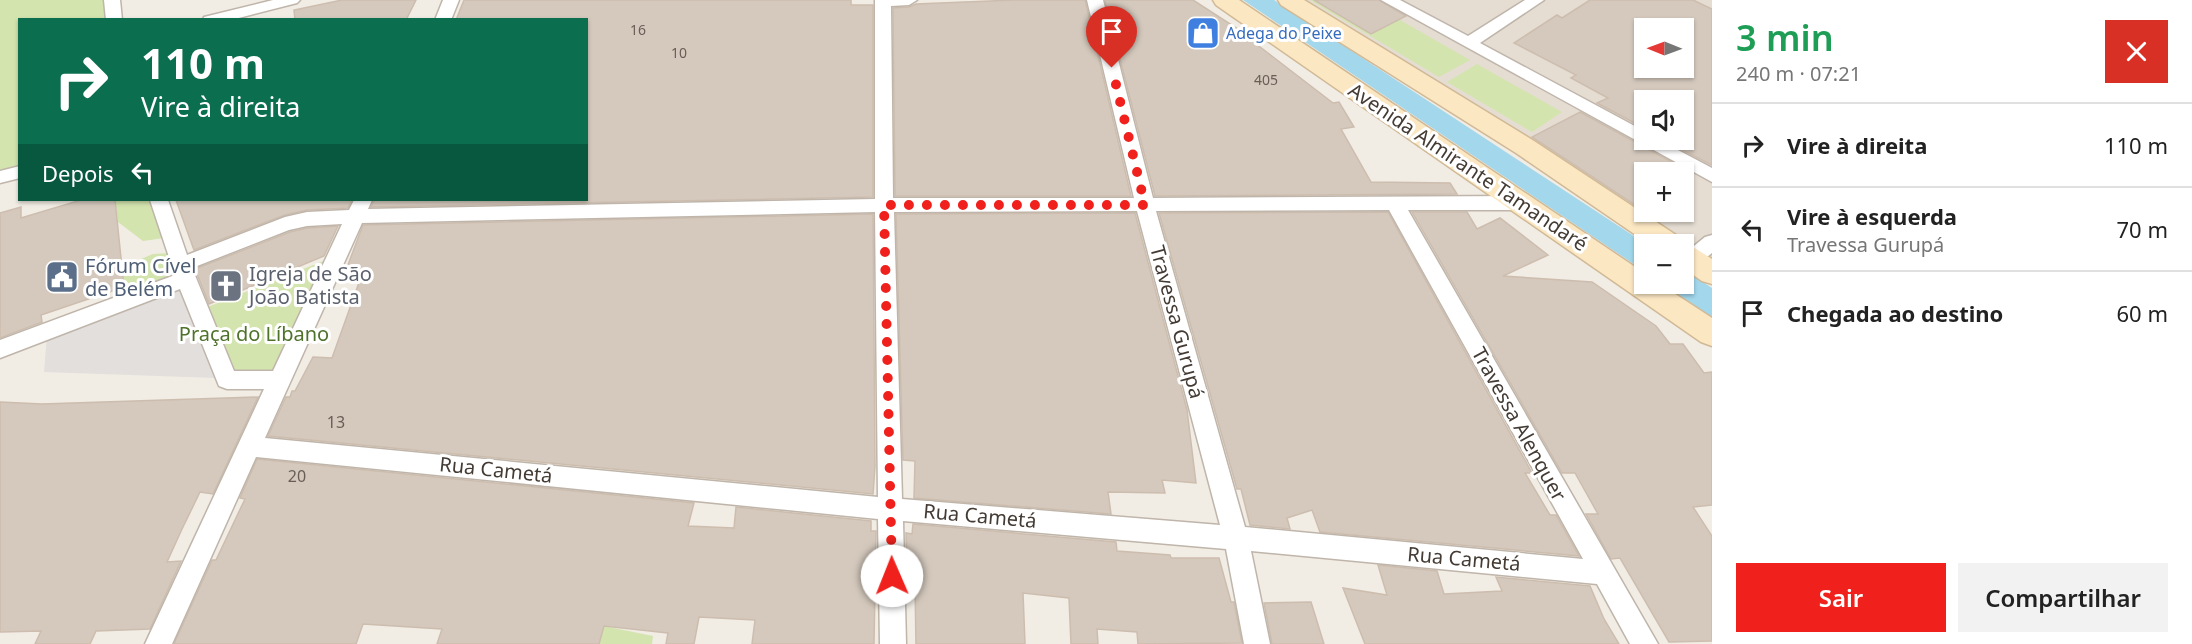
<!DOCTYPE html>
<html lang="pt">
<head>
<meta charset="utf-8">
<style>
  :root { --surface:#fff; --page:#f2f2f2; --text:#222; --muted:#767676; --line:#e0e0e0; --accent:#f0211c }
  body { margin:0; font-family:"Noto Sans",sans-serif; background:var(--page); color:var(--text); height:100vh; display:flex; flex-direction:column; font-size:22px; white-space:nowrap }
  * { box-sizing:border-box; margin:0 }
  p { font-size:20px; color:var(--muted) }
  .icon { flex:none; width:33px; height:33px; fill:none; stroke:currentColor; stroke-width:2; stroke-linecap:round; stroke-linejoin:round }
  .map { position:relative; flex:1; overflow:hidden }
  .side { display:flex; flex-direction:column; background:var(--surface); width:480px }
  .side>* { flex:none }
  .hud { position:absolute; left:18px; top:18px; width:570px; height:183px; border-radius:0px; box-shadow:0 2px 4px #0004; background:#0b6e4f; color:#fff; overflow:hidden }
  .needle { width:39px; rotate:271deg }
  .fabs { position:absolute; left:1634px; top:18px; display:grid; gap:12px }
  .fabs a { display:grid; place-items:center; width:60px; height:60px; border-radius:0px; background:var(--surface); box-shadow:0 2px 4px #0004; font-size:30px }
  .pin { position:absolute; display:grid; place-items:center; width:51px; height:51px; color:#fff; margin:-62px -26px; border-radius:50% 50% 50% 0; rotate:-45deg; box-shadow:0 0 6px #0007 }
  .pin .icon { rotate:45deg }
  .me { position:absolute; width:66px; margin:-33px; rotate:359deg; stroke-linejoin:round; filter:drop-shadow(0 0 4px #0008) }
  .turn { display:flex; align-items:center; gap:21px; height:126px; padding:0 24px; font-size:27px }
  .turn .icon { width:78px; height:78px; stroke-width:2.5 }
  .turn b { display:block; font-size:42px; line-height:51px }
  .then { display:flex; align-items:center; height:57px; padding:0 24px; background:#0003; gap:12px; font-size:22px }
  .round { display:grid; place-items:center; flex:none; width:63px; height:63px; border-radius:0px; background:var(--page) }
  .head { display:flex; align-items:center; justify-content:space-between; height:102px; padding:0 24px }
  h1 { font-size:36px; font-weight:600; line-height:45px; color:#1e9e55 }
  .action { display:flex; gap:12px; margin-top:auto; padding:12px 24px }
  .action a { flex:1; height:69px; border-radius:0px; background:var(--accent); color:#fff; font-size:24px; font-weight:600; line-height:69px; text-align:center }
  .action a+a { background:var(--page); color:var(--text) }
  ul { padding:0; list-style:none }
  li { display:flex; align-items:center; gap:18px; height:84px; padding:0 24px; border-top:2px solid var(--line) }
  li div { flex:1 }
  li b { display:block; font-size:22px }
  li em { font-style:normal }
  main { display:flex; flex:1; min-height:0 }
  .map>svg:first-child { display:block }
  .residential { fill:#e5ddd2; fill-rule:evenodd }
  .green { fill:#d3e4ae }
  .parking { fill:#e2dfdc }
  .water { fill:#a2d7ec }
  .building { fill:#d5c9bd; stroke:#cdbdae; stroke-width:1.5; fill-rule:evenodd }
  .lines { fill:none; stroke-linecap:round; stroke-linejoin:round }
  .street-casing { stroke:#bfb5aa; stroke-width:3 }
  .secondary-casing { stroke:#d0b996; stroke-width:3 }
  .street { fill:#fff; fill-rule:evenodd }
  .secondary { fill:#fce7c3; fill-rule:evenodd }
  .route { stroke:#f0211c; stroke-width:10; stroke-dasharray:0 18 }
  .labels { text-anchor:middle; stroke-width:6; stroke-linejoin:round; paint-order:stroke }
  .far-number-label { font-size:14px; fill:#685e56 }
  .far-shop-label { font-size:16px; fill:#366cbe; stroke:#fff; text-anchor:start }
  .number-label { font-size:16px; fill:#685e56 }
  .street-label { font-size:20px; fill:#433b34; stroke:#fff }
  .service-label { font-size:20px; fill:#4e5e75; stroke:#fff; text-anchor:start }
  .worship-label { font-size:20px; fill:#5b616d; stroke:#fff; text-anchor:start }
  .park-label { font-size:20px; fill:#4f722b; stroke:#fff }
</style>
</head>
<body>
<main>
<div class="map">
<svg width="1712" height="644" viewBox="0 0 1712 644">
  <rect width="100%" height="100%" fill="#f1ece4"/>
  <!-- residential -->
  <path class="residential" d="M1289 0H1712V273L1683 254V244H1669L1525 147ZM1644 28H1683V68H1644ZM1644 100H1683V140H1644ZM1644 172H1683V212H1644Z"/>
  <!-- green -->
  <g class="green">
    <path d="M0 0H109L112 19 20 20 19 170 0 176Z"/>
    <path d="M1310 0H1365L1470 60 1439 77Z"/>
    <path d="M1477 64 1562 112 1532 132 1447 82Z"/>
    <path d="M115 200H151L164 238 143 241 118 222Z"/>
    <path d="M171 253 179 277 142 290 125 287 122 267 153 254Z"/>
    <path d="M336 256 279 380 224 378 200 310Z"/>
    <path d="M604 626 653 636 652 644H599Z"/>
  </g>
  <!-- parking -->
  <path class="parking" d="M183 281 217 378 44 372 47 335Z"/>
  <!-- water -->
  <g class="water">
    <path d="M1243 0H1274L1646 244 1644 271Z"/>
    <path d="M1683 269 1712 288V317L1663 284H1683Z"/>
  </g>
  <!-- building -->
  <g class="building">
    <path d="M342 0H416L406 20H295L294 10Z"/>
    <path d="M464 0H851V5H873V197L371 207 374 200H586V20H456Z"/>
    <path d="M1014 0H1085L1131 196H895L893 8 909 7 916 4Z"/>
    <path d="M1105 0H1193L1255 40H1251L1333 103 1339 102 1354 127 1341 129 1371 182 1450 183 1457 194 1155 196Z"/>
    <path d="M1314 0H1379L1406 16 1371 34Z"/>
    <path d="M1590 0H1693L1712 9V165L1663 140H1683V100H1644V128L1597 103 1608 98 1571 78 1576 75 1514 43 1557 15 1562 18ZM1644 28H1683V68H1644Z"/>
    <path d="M1580 112 1690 172H1644V211L1532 137Z"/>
    <path d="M81 200H115L124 287 41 315 42 322 0 338V213L21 207V218Z"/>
    <path d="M176 200H352L348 208 307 210 285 215 194 250Z"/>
    <path d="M1388 212 1532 473H1525L1550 515H1556L1579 556 1320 532 1312 510 1287 518 1290 529 1250 525 1241 489H1237L1159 213Z"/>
    <path d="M1412 212H1467L1477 229 1500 218 1548 255 1503 276 1592 282 1656 326 1670 344H1683L1704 373 1712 372V505L1693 507 1712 536V641L1669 642 1620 558 1611 559 1586 514H1598L1575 473H1562Z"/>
    <path d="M1135 213 1187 410 1196 483 1162 480 1165 493 1108 492 1111 514 914 498 915 461 903 460 896 214Z"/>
    <path d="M873 214 875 466 873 494 268 436 286 397H290L292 391H295L313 357 332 358 361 277 343 278 363 225Z"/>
    <path d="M338 226 324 256 209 304 195 269 290 232 307 228Z"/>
    <path d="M258 397 213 494 200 492 182 529 167 562 181 561 150 629 96 631 90 644H35L41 631 0 632V402L42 404Z"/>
    <path d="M257 459 694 503 688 526 734 528 736 507 871 521V531H876L874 644H752L755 620 699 617 694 644H666L668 633 604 626 599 644H437L442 629 363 624 356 644H174L212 560H216L245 499 240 498Z"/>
    <path d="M913 524 1116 542 1117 551 1170 555 1171 558H1219L1231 602H1234L1242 643 1138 644 1137 632 1097 629 1098 644H1071L1069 598 1023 593 1025 644H916L915 586 907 585 906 533 912 534Z"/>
    <path d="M1378 565 1437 571 1444 594 1502 591 1496 577 1590 586 1604 619 1619 644H1365L1343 588 1387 595Z"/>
    <path d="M1311 602 1324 644H1272L1264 603Z"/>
  </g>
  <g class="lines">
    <!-- street casing -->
    <g class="street-casing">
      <g id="street">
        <path d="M104 0H120L122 20H106Z"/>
        <path d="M273 0H300L297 3 231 20H203L204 17Z"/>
        <path d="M443 0H459L451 20H435Z"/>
        <path d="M875 0H917L909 5 891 6 893 198H1134L1087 0H1103L1153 198 1520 196 1527 198 1529 203 1527 208 1520 210H1408L1658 644H1630L1597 584 1251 551 1270 644H1244L1226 549 903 521 906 644H880L878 519 256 457 172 644H145L264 389H227L219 386 180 289 0 358V340L175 275 150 200H168L187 255 285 217 307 212 349 210 354 200H372L368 209 875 199ZM1389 210 1583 559 1245 527 1156 211ZM1137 211 1220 525 902 499 894 212ZM875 212 878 497 265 438 362 223ZM342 224 273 371H234L192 268 289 230 307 226Z"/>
        <path d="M1381 0H1400L1468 36 1525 0H1544L1480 43 1644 131V140H1659L1712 168V182Z"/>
        <path d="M20 166V178L0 183V171Z"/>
        <path d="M1712 235V253C1703 260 1696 268 1684 264V254L1705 237Z"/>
      </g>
    </g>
    <!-- secondary casing -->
    <g class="secondary-casing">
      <g id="secondary">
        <path d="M1213 0H1239L1644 273V284H1660L1712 318V346L1701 342 1216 5Z"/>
        <path d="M1278 0H1304L1534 141 1679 237 1683 244 1693 247 1712 259V284L1702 281 1683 268V244H1649L1516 153 1281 5Z"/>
      </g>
    </g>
    <!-- street -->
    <use href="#street" class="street"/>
    <!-- secondary -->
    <use href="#secondary" class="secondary"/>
  </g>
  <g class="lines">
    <!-- route -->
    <path class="route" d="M892 576 884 205H1145L1112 68"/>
  </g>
  <!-- icons -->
  <defs>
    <g id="shop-square" transform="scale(1.725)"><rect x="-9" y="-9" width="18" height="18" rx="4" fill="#3f7fe0" stroke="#fff"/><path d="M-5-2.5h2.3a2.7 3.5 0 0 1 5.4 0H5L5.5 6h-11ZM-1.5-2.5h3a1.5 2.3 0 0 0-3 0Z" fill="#fff"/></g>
    <g id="civic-square" transform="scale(1.725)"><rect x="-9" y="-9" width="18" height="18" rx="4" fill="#5c6f8a" stroke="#fff"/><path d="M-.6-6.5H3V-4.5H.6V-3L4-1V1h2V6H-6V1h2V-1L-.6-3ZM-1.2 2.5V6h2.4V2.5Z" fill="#fff"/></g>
    <g id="church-square" transform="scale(1.725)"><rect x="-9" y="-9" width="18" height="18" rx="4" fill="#6b7280" stroke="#fff"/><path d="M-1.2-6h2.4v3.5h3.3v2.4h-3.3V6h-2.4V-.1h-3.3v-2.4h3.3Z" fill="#fff"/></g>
  </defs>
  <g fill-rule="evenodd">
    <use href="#shop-square" x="1203" y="33"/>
    <use href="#civic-square" x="62" y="277"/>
    <use href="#church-square" x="226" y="286"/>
  </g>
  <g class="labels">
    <!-- far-number labels -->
    <g class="far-number-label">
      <text x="638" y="35">16</text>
      <text x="679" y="58">10</text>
      <text x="1266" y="85">405</text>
    </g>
    <!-- far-shop labels -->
    <g class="far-shop-label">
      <text x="1226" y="39">Adega do Peixe</text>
    </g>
    <!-- number labels -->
    <g class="number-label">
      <text x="336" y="428">13</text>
      <text x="297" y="482">20</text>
    </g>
    <!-- street labels -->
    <g class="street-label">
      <text transform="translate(1468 167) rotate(34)" y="7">Avenida Almirante Tamandaré</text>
      <text transform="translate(1177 322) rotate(75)" y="7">Travessa Gurupá</text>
      <text transform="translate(1519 424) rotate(61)" y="7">Travessa Alenquer</text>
      <text transform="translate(496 470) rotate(6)" y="7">Rua Cametá</text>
      <text transform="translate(980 516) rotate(5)" y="7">Rua Cametá</text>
      <text transform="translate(1464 559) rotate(5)" y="7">Rua Cametá</text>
    </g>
    <!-- service labels -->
    <g class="service-label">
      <text x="85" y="273">Fórum Cível<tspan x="85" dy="23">de Belém</tspan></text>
    </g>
    <!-- worship labels -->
    <g class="worship-label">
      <text x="249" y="281">Igreja de São<tspan x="249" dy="23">João Batista</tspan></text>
    </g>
    <!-- park labels -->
    <g class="park-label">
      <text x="254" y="341">Praça do Líbano</text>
    </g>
  </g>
</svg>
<div class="fabs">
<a><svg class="needle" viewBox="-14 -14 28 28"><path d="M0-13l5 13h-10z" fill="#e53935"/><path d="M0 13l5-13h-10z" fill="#767676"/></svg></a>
<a><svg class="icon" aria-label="sound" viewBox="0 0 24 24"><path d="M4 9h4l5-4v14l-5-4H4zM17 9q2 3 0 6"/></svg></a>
<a>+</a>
<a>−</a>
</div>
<div class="pin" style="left:1112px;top:68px;background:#d93025"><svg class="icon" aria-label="arrive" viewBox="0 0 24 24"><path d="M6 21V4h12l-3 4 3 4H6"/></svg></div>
<svg class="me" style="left:892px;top:576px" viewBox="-20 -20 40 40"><circle r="19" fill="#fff"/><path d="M0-13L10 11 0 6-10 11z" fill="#f0211c"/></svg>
<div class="hud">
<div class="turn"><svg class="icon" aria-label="right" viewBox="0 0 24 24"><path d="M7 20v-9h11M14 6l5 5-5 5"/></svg><div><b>110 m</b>Vire à direita</div></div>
<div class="then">Depois<svg class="icon" aria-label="left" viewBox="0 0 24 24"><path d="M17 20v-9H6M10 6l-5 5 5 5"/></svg></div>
</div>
</div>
<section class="side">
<div class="head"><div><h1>3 min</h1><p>240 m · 07:21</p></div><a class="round" style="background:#d93025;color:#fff"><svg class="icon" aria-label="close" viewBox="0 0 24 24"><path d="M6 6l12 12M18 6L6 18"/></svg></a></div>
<ul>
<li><svg class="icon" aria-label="right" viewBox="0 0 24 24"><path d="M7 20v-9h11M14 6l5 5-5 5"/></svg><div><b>Vire à direita</b></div><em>110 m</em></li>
<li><svg class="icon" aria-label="left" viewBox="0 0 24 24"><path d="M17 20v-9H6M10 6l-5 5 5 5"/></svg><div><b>Vire à esquerda</b><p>Travessa Gurupá</p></div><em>70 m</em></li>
<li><svg class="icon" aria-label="arrive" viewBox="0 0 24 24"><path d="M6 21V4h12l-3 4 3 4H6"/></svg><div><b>Chegada ao destino</b></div><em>60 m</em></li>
</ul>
<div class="action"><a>Sair</a><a>Compartilhar</a></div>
</section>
</main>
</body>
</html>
